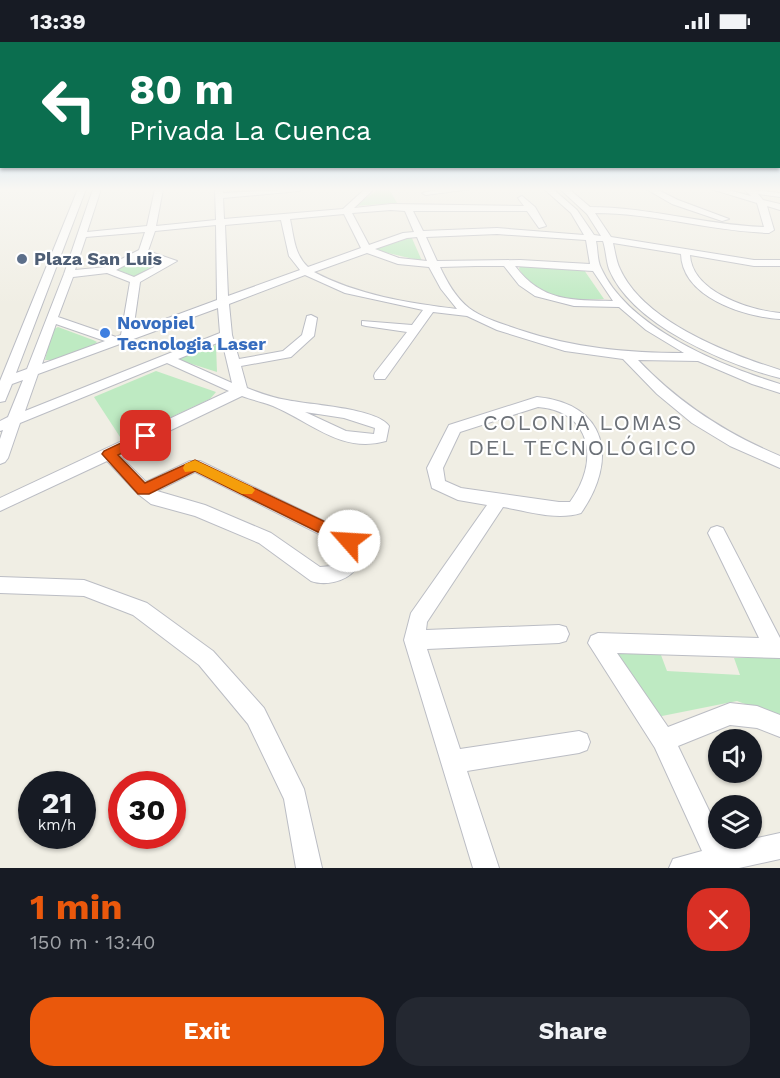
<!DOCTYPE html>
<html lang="en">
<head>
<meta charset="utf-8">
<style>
  :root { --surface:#171b24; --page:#242831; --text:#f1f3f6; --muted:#9ea1a6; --accent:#ea580c }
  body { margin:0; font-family:"Work Sans",sans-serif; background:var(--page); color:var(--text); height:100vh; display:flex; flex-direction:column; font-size:22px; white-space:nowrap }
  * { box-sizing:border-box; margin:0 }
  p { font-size:20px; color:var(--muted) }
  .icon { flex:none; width:33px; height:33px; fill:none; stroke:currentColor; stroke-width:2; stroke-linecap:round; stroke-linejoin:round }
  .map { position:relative; height:826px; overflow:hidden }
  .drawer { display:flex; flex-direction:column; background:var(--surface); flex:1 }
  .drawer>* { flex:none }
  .guide { position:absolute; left:0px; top:0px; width:780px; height:126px; box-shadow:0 2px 4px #0004; background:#0b6e4f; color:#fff; overflow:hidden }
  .controls { position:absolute; left:708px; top:687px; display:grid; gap:12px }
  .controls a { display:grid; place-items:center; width:54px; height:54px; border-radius:50%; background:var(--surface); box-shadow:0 2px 4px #0004; font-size:30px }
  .speed { position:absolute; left:18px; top:729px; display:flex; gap:12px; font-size:30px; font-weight:700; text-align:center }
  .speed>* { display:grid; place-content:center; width:78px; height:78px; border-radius:50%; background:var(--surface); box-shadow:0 2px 4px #0004; line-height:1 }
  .speed small { font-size:15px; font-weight:400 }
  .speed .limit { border:9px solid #d22; background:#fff; color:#111 }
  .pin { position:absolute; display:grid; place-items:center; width:51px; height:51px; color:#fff; margin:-26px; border-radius:12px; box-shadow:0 3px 9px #0006 }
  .me { position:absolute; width:66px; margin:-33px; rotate:296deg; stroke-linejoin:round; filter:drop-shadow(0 0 4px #0008) }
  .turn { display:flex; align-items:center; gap:21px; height:126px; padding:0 30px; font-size:27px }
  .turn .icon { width:78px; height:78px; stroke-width:2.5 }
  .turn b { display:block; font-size:42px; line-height:51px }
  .round { display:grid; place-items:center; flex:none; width:63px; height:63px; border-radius:24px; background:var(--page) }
  .overview { display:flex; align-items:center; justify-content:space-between; height:102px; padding:0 30px }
  h1 { font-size:36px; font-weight:700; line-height:45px; color:var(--accent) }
  .primary-button { display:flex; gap:12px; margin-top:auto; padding:12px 30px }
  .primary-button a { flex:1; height:69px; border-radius:24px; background:var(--accent); color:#fff; font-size:24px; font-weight:700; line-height:69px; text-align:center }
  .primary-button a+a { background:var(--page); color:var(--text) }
  .status { display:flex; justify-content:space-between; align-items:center; height:42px; padding:0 30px; background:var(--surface); direction:ltr }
  .status svg { height:16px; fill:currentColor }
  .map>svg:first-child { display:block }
  .green { fill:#beeac2 }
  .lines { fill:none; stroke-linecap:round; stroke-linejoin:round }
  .minor-casing { stroke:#bbbdc4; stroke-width:2 }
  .minor { fill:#fff; fill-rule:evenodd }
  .route { fill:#ea580c; stroke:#983908; stroke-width:1.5 }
  .slow { fill:#f59e0b }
  .service-dot { fill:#5c6f8a; stroke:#fff; stroke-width:2 }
  .shop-dot { fill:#3f7fe0; stroke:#fff; stroke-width:2 }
  .labels { text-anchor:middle; stroke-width:4.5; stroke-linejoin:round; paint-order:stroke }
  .far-service-label { font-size:18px; font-weight:bold; fill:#4e5e75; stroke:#fff; text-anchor:start }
  .far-shop-label { font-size:18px; font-weight:bold; fill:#366cbe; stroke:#fff; text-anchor:start }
  .neighbourhood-label { font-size:22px; letter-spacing:1.5px; fill:#6c7178; stroke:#fff }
</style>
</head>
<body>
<div class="status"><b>13:39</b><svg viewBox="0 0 49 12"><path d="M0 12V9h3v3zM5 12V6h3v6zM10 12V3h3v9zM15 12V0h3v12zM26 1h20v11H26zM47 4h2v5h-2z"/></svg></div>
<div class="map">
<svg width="780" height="826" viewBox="0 0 780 826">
  <rect width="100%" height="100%" fill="#f0eee4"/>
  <!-- green -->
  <g class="green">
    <path d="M379 147H389L397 161 354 164Z"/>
    <path d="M411 194 422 219 371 207Z"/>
    <path d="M138 213 161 221 134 236 111 227Z"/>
    <path d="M520 224 584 228 604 257C581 258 550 258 531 242 526 238 523 232 519 227Z"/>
    <path d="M58 285 93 298 97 300 95 302 55 318H45L52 288Z"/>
    <path d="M216 303 217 330 176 317Z"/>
    <path d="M156 329 216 350 210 357 122 398 94 355Z"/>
    <path d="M613 609 661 613 667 629 740 633 734 616H780V675L737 659 652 676Z"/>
  </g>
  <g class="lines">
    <!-- minor casing -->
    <g class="minor-casing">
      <g id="minor">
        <path d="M78 147H86L16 331 27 327 64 232 93 147H101L87 190 147 184 155 147H163L156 184 216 178 215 147H223V151L303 147 299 149 223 156 224 177 343 167 365 147H374L354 166 391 162 524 164 518 156 522 154 535 165 546 184 539 186 527 169H413L423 189 497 186 584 193 571 171 544 147H553L577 168 594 193 601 194 587 172 560 147H569L590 165C649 165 705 183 764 185L757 161 711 147H724L751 154 744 147 780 151V155L758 152 763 158 780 162V168L767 164 774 188 769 191C710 189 653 171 595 171L611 195 754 218H780V224H754L690 213C692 250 749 268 780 271V277C744 275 682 255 681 212L613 201C615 209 616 219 620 227 644 280 729 312 780 328V336C725 322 632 283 609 227 606 218 606 208 603 199H596C598 208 597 218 601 226 628 286 722 324 780 342V351L752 342 698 319 638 318C679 361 725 391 780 414V426L730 404 692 381 657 352 623 317 565 309 497 288 467 274 433 270 385 337H375L374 334 375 331 407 290 366 284 362 283V279L412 283 423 268 345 251 305 233 229 262 232 293 239 317 283 309 302 293 307 274 311 273 317 276 314 294 291 315 241 324 247 346C260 351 273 356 287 358 309 363 377 366 389 384L386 399C342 412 311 380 273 364 263 360 252 358 242 354L119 413 146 440 190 419H200L355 494 363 510C361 515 359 523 355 528 345 540 325 544 311 539L259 501 195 474 151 462 138 452 107 419 0 469V456L229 349 167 321 20 381 8 416 5 420 0 422V397L3 388 0 389V379L8 375 23 338 12 342 5 359 0 360V339ZM391 168 405 169 414 190 403 191 369 203 352 171ZM344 172 361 206 308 225C294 212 294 195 290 177ZM281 178 289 214 300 228 228 254 225 183ZM216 183 217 258 133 289 140 240 177 219 148 209 155 189ZM145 190 139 208 106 225 75 228 86 195ZM497 192 586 198 590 222 520 218 437 219 426 195ZM417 195 427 219 399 216 375 207 407 196ZM367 211 398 222 429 225 441 247 457 267C409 261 357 253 314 230ZM144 213 164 220 134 235 116 228ZM476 224H504L519 243 535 254 574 264 619 265 646 288 684 311C627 311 574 306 520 288 503 282 484 277 469 266 456 256 447 240 440 225ZM515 224 593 229 613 259C572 258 542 260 515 224ZM107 231 130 240 121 293 116 295 58 275 73 235ZM218 266 220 291 25 369 38 332ZM56 282 105 299 42 322ZM222 299 232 341 178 317ZM305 370 344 376 375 386 374 392 346 389ZM195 430 343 504 345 510 342 517 332 524 320 525 271 491 205 463 157 449Z"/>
        <path d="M442 147H470L426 153 422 151Z"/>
        <path d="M646 147H656L678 158 729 177 722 179 672 162Z"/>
        <path d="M537 355C608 362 618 418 581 471 557 479 527 469 503 465L427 580 426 588 559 583 566 585 569 592 566 599 559 601 427 607 460 707 579 689 587 692 590 700 587 708 579 711 467 729 499 826H473L404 598 411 571 487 463 458 458 432 446 427 426 449 383ZM538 365C592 369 600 420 570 460H559L461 446 445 439 443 426 460 390Z"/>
        <path d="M717 484 723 486 780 596V616L617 611 668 685 730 661 757 664 780 673V695L757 686 730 683 678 704 718 787V796H723L726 803 780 791V817L739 826H669L673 817 702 809 655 706 588 601 591 594 598 591 759 596 708 491 711 486Z"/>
        <path d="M0 535 84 538 147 561 213 609 264 666 304 747 322 826H296L284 757 248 682 199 623 133 573 84 554 0 551Z"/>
      </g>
    </g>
    <!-- minor -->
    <use href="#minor" class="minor"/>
  </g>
  <!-- sky -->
  <linearGradient id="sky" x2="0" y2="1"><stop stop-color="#8dbff1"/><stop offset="0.56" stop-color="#f8f7f3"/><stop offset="1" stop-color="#f8f7f3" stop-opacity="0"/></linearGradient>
  <rect width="780" height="263" fill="url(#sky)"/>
  <!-- route -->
  <path class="route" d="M146 389 153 394 151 397 118 413 145 441 195 418 355 494 357 499 355 503 349 505 344 503 195 429 149 452H138L102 412 104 409Z"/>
  <!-- slow -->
  <path class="slow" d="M195 418 252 445 255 448 252 452H242L195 429 185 430 183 426 185 422Z"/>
  <!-- markers -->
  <circle class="service-dot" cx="22" cy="217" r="6"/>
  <circle class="shop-dot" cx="105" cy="291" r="6"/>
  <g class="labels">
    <!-- far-service labels -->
    <g class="far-service-label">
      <text x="34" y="223">Plaza San Luis</text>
    </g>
    <!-- far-shop labels -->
    <g class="far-shop-label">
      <text x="117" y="287">Novopiel<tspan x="117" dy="21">Tecnologia Laser</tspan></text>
    </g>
    <!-- neighbourhood labels -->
    <g class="neighbourhood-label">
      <text x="583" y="388">COLONIA LOMAS<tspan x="583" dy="25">DEL TECNOLÓGICO</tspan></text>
    </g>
  </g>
</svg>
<div class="controls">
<a><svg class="icon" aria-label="sound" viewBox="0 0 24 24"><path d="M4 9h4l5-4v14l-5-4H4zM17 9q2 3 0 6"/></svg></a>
<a><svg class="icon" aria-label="layers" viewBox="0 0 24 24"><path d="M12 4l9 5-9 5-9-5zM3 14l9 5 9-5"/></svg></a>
</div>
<div class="speed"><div>21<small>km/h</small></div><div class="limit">30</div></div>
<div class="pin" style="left:146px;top:394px;background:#d93025"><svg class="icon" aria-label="arrive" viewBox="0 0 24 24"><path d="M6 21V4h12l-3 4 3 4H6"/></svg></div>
<svg class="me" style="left:349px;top:499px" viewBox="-20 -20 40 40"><circle r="19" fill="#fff"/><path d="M0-13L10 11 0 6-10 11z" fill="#ea580c"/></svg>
<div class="guide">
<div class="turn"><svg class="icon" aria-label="left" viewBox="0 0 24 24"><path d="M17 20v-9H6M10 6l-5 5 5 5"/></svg><div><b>80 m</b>Privada La Cuenca</div></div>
</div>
</div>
<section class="drawer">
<div class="overview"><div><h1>1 min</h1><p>150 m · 13:40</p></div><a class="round" style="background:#d93025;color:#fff"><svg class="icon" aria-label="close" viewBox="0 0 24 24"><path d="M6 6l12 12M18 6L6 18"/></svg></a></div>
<div class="primary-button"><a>Exit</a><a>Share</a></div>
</section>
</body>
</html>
